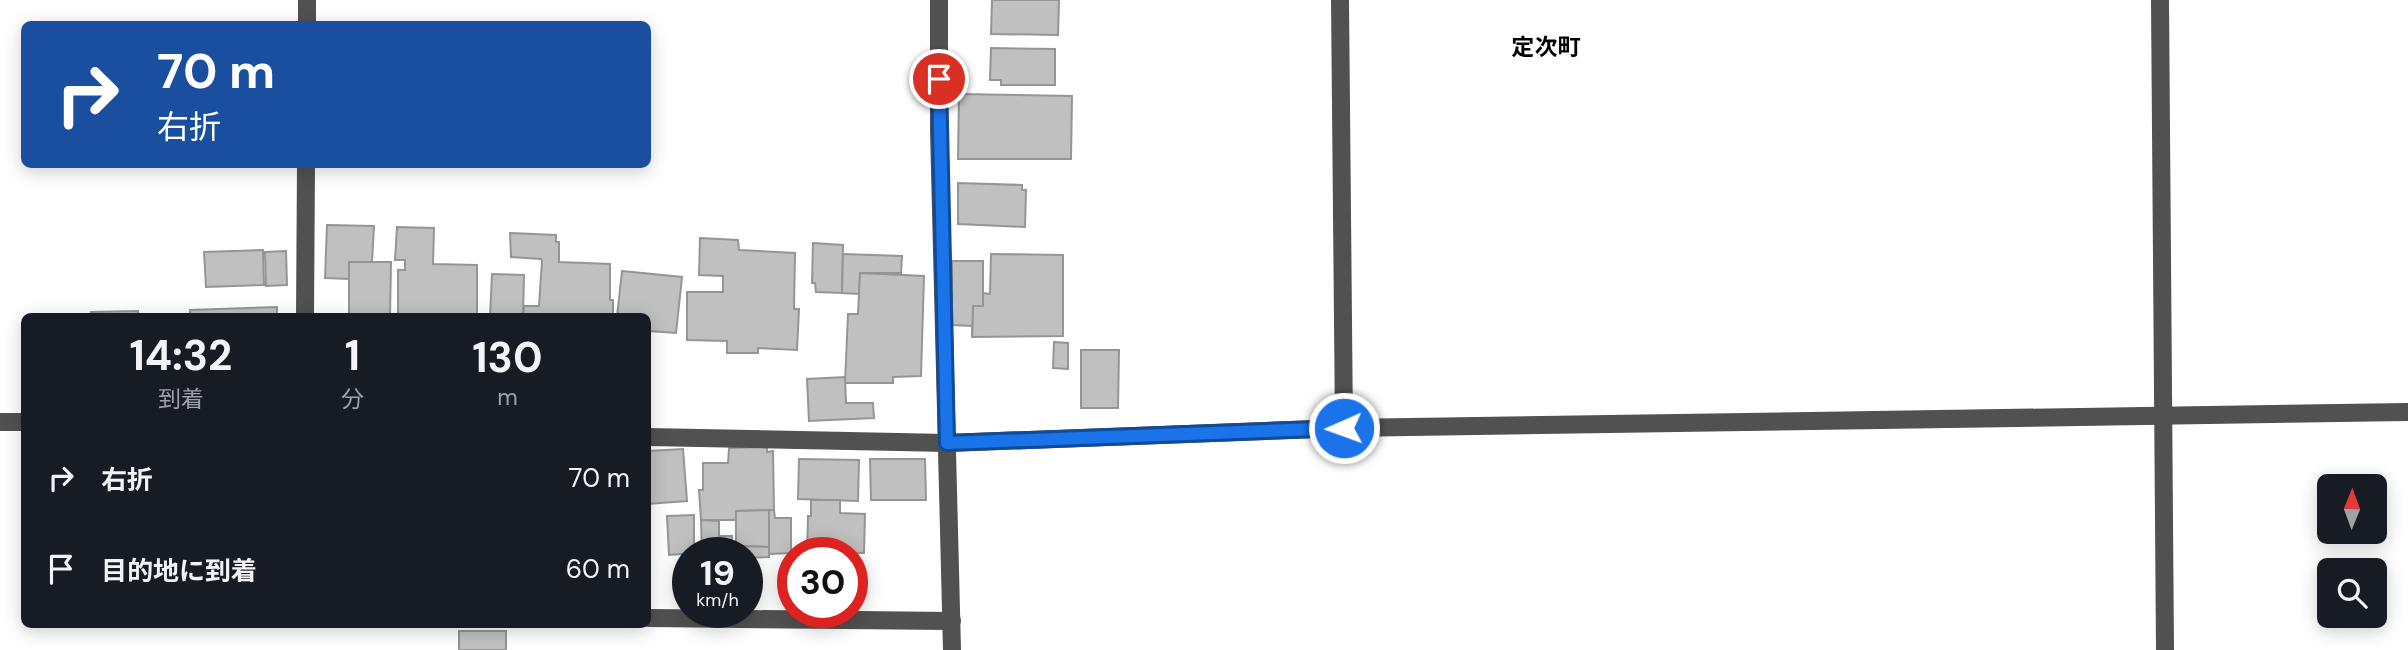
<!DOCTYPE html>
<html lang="ja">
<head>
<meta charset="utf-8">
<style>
  :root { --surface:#171b24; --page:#242831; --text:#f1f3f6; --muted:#9ea1a6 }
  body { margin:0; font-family:"DM Sans","Noto Sans JP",sans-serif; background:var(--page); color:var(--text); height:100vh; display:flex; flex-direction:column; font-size:26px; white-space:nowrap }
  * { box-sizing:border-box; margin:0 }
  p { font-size:23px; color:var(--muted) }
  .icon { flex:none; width:38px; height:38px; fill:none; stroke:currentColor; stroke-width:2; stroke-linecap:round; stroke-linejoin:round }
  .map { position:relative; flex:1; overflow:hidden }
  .details { position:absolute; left:21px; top:313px; width:630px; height:315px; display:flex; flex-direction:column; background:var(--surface); border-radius:10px; box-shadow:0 4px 18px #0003 }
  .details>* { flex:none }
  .banner { position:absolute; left:21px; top:21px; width:630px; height:147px; border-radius:10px; box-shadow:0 4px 18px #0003; background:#1a4fa0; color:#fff; overflow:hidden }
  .needle { width:46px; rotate:1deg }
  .controls { position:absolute; left:2317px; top:474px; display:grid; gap:14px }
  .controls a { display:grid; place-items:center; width:70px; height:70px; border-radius:10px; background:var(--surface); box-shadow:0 4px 18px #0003; font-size:35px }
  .speed { position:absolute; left:672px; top:537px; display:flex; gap:14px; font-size:35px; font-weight:700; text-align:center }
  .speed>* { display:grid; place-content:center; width:91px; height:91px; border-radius:50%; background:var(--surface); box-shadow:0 4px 18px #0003; line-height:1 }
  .speed small { font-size:18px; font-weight:400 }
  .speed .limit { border:10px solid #d22; background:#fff; color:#111 }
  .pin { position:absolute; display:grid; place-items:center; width:60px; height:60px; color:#fff; margin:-30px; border:4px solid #fff; border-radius:50%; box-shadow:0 2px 7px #0007 }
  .me { position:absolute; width:77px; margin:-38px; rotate:268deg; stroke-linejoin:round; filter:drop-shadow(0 0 5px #0008) }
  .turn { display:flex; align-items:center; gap:24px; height:147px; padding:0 21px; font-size:32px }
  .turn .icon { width:91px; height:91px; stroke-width:2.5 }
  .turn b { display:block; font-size:49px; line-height:60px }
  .eta { display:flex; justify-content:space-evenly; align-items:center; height:119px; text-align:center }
  .eta b { font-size:42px; font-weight:700; line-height:49px }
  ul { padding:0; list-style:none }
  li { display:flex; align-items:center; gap:21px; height:91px; padding:0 21px }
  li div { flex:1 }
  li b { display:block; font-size:26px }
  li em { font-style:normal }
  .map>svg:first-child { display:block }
  .building { fill:#c0c0c0; stroke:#959595; stroke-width:2 }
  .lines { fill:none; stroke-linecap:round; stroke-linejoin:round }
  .minor { stroke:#515151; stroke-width:18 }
  .route-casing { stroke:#114b97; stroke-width:18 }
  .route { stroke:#1a73e8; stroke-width:12 }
  .labels { text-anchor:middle; stroke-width:6; stroke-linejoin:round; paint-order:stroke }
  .quarter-label { font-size:23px; font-weight:bold; fill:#000; stroke:#fff }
</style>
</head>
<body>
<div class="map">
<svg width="2408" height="650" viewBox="0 0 2408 650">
  <rect width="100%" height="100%" fill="#fff"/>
  <!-- building -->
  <g class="building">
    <path d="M992 0H1059L1058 35 991 34Z"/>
    <path d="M991 48 1055 49V85H1001V80H990Z"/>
    <path d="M959 94 1072 96 1071 159H958Z"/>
    <path d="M958 183 1022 185V190H1026L1025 227 958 224Z"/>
    <path d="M327 225 374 226 372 262H349V279L325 278Z"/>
    <path d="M397 227 434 228 433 264 477 265V317L398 315V270H405V260H395Z"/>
    <path d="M510 233 556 235V242H559V262L610 264V300H613V317H523L524 306H539L542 261 541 259 511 257Z"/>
    <path d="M700 238 738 240 739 250 795 253 794 309H799L797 350 758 348V353H727V341L687 340V292H723V276L699 275Z"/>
    <path d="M813 243 843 245 842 293 816 292 815 283H812Z"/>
    <path d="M263 250 264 285 206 287 204 252Z"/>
    <path d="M286 251 287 285 266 286 265 252Z"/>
    <path d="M843 254 902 256 901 273H860L859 294 842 293Z"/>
    <path d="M991 254 1063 255V336L972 337 973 306H983V293L990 294Z"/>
    <path d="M952 261H983V306H973L972 337V326L952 325Z"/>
    <path d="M349 262H391L390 317H349Z"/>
    <path d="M622 271 682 277 676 333 648 331V317H617Z"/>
    <path d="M860 273 924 276 921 376 893 377V383H845L848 314H858Z"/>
    <path d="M492 274 524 275 523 317H490Z"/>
    <path d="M277 307V317H190V310Z"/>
    <path d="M138 311V317H92L91 312Z"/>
    <path d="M1054 342 1068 343V369L1053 368Z"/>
    <path d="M1081 350H1119L1118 408H1081Z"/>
    <path d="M845 377 846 403H873L874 418 809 421 807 379Z"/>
    <path d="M767 447V452L773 451 774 510 736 511V520H701L699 490H703V463H728L729 448Z"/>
    <path d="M683 449 687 501 648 504V451Z"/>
    <path d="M799 459 859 460 858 501 798 499Z"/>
    <path d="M870 459H925L926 500H871Z"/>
    <path d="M811 500H840V513L865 514 864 553 807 552 808 516H811Z"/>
    <path d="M769 510V547L736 546V511Z"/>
    <path d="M769 510H774L775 518H791V553L769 554Z"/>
    <path d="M694 515V553L669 555 667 516Z"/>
    <path d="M701 520 719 521V536H732V553H702Z"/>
    <path d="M736 546 769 547V557L747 558V553H736Z"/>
    <rect x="459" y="631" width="47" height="19"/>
  </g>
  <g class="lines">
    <!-- minor -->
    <g class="minor">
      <path d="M939 0V131L952 650"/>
      <path d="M1340 0 1344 428"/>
      <path d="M2160 0 2165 650"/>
      <path d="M307 24V0"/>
      <path d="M305 317 306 164"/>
      <path d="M0 422H24"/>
      <path d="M648 437 947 443 1344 428 2408 412"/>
      <path d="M648 618 952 621"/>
    </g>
  </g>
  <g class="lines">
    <!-- route casing -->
    <g class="route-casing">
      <path id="route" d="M939 79 947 443 1344 428"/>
    </g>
    <!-- route -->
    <use href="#route" class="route"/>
  </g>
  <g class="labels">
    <!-- quarter labels -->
    <g class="quarter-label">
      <text x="1546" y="55">定次町</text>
    </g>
  </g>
</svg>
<div class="controls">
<a><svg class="needle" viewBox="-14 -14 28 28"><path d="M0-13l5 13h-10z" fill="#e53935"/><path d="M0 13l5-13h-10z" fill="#9ea1a6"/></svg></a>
<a><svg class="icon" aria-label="search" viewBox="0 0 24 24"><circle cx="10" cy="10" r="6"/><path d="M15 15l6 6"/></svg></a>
</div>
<div class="speed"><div>19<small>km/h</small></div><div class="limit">30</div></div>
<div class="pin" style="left:939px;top:79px;background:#d93025"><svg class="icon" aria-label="arrive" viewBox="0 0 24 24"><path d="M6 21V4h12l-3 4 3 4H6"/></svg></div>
<svg class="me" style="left:1344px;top:428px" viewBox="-20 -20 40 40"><circle r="17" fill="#1a73e8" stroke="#fff" stroke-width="3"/><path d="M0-11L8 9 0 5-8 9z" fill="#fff"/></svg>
<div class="banner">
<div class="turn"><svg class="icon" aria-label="right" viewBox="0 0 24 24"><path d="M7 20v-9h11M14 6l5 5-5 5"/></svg><div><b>70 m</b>右折</div></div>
</div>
<section class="details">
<div class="eta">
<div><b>14:32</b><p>到着</p></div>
<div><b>1</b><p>分</p></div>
<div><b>130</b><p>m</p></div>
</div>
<ul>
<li><svg class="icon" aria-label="right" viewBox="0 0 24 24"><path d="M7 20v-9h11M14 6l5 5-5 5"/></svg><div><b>右折</b></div><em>70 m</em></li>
<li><svg class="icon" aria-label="arrive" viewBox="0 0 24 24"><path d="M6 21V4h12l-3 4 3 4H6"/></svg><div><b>目的地に到着</b></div><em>60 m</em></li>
</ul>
</section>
</div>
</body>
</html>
